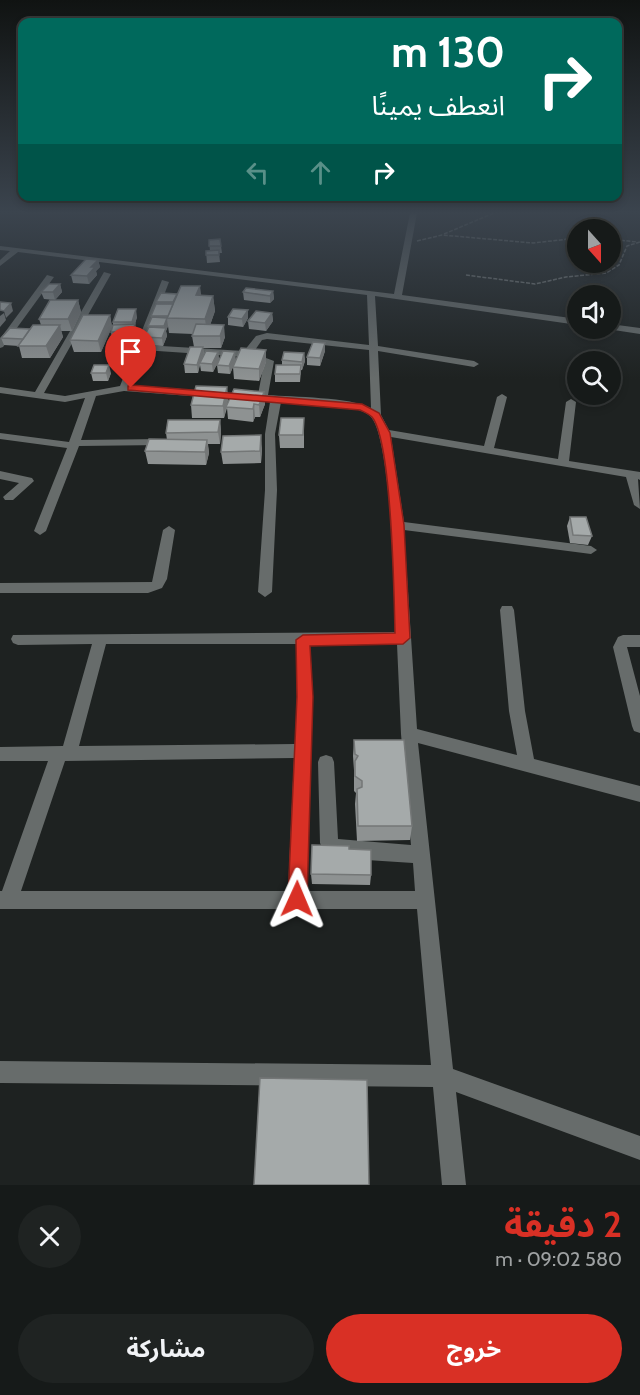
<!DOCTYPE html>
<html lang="ar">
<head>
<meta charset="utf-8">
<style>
  :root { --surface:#161a19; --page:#1f2322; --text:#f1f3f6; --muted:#9ea1a2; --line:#353838; --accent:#d93025 }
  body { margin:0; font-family:Cabin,"Noto Sans Arabic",sans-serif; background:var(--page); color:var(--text); direction:rtl; height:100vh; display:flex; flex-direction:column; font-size:22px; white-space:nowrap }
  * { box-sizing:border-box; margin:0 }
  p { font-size:20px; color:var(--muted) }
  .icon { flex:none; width:33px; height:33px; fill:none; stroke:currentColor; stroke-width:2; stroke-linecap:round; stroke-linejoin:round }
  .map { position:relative; height:1185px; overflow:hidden; direction:ltr }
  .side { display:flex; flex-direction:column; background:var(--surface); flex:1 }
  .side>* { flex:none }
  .top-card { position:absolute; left:18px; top:18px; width:604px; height:183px; border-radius:12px; box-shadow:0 3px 9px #0003,0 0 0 2px var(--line); direction:rtl; background:#00695c; color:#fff; overflow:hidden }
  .needle { width:39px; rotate:159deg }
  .controls { position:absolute; left:567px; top:219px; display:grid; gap:12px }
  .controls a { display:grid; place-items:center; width:54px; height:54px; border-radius:50%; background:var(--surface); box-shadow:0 3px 9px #0003,0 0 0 2px var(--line); font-size:30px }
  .pin { position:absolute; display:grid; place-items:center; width:51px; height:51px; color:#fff; margin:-62px -26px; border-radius:50% 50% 50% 0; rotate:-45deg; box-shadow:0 0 6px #0007 }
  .pin .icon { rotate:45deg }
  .me { position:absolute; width:66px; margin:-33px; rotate:1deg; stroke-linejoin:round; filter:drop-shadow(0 0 4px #0008) }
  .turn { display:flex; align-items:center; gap:21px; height:126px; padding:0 18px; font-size:27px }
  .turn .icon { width:78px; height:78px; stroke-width:2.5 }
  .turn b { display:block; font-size:42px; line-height:51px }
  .lanes { display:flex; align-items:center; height:57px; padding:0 18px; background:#0003; justify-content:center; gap:30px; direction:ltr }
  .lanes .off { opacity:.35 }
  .round { display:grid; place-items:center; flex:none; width:63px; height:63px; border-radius:32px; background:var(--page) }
  .summary { display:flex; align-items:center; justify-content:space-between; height:102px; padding:0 18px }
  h1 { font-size:36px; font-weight:700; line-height:45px; color:var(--accent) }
  .cta { display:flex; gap:12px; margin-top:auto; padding:12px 18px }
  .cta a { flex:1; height:69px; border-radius:36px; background:var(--accent); color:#fff; font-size:24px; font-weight:700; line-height:69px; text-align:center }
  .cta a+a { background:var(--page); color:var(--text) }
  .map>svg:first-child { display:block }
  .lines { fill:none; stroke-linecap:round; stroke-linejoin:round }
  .path { stroke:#777b7a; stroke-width:1.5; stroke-dasharray:4 1.5; stroke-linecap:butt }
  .minor { fill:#676c6b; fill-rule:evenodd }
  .wall { fill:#8e9292 }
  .shaded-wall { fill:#747777 }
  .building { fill:#a5aaaa; stroke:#747777; stroke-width:1.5 }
  .route { fill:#d93025; stroke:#8d1f18; stroke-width:1.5 }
</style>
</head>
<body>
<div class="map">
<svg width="640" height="1185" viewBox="0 0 640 1185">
  <rect width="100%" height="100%" fill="#1e2221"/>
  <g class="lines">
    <!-- path -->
    <g class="path">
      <path d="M444 234 494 213"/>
      <path d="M610 239 637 242"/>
      <path d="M417 241 442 235 533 243 578 238"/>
      <path d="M466 275 535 284 566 277 606 273 619 265 627 246 640 242"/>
    </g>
    <!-- minor -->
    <g class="minor">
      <path d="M410 213H417L402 295 578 319V325L375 296 378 346 474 361 479 364 474 367 378 351 381 415 389 430 484 446 497 397 502 394 507 397 494 448 558 459 566 402 571 399 576 402 569 461 640 472V480L638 479 640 509 634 505 626 477 391 437 404 522 591 546 597 550 591 554 404 530 417 729 517 755 509 711 500 610 502 606H512L514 610 525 711 534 759 640 786V802L418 743 453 1069 640 1136V1160L456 1092 466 1185H442L433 1087 0 1083V1061L431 1065 417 909H0V891H2L48 761H0V747L63 746 92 644 18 645 13 643 11 639 13 635 397 632C395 598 391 434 370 416 354 402 302 404 281 402L275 434 277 490 272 592 265 597 258 592 265 490V434L270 402 124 391 96 396 81 440 162 439 167 442 162 445 79 446 46 531 40 535 34 531 67 448 0 439V433L69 442 85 398 65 402 0 393V387L35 392 104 272 111 274 44 393 65 396 120 386 162 280 169 282 145 345 244 351 256 336 267 333 369 345 367 295 18 252 0 266V260L10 251 0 250V246L394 294ZM267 339 369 350 371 408C351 397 292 397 268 395L274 361 253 353 262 340ZM143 350 246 357 264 362 258 395 130 385ZM106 644H296L297 697 295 744 79 746ZM310 644H397L401 734 411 845 338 839 334 762 332 757 326 755 320 757 318 762 320 843 323 849 336 858 413 863 415 891H307L313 697ZM294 758 288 891H21L65 761Z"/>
      <path d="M47 275 54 277 3 347 0 348V339Z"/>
      <path d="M610 324 640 328V334L607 329 610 328Z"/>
      <path d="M0 471 32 478 34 481 13 500H5L3 497 19 483 0 479Z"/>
      <path d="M169 526 175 530 167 579 162 588 148 593H0V583L152 582 163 530Z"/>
      <path d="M623 635H640V647H627L640 696V733L634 731 632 726 613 647 618 637Z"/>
    </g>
  </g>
  <!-- wall -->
  <g class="wall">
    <path d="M220 239 222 253H219L220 262 207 263 206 251H210L209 240Z"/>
    <path d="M98 260 100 267 96 271 97 275 89 284 73 283 71 275Z"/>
    <path d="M60 284 62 292 55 300 44 299 41 292Z"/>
    <path d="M273 291 274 299 270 303 244 300 243 292Z"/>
    <path d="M201 295 213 296 215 311 210 325 225 337 221 348H203L204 355 218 352 219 360 213 372 201 371 200 365 198 373H185L184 364 194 347 192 336 193 334 169 333 168 326 166 331 167 336 163 346 146 345 144 337 149 328 148 326 151 319V316L157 304 156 302Z"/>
    <path d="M78 300 81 312 72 331H61L63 337 50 358H22L19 346 4 345 1 338 30 329 41 325 39 319Z"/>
    <path d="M272 313 273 321 266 331 249 329 248 321Z"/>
    <path d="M110 315 112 327 113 325V322L137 317 135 324 137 332 136 335H130L129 340H112L111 332 112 327 101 352H74L70 340Z"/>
    <path d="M228 317 248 318 243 327 228 325Z"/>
    <path d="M325 343V351L320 366 307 365V357Z"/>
    <path d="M266 350V362L259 381 234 379 233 367 230 374 218 373 217 365 236 360Z"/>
    <path d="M304 353 305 361 302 370H301L300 382H275V374L282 365V360Z"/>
    <path d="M91 373H111L108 381H93Z"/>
    <path d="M227 387 228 399 227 406 264 392 265 404 260 417H255L253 422 228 419 227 408 224 418H192L191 405Z"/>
    <path d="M304 418V448H280L279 435Z"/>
    <path d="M220 420 221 432 220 444H208L209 453 206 465 148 464 145 451 167 440 166 433Z"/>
    <path d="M262 448 261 463 223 464 221 452Z"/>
    <path d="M570 517 592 536 588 545 570 543 567 526Z"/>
    <path d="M354 740 412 826 410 840 357 841 355 804 356 793 354 791V770L353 756Z"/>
    <path d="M349 849 371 875 370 885 312 884 311 874Z"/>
  </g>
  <!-- shaded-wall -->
  <g class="shaded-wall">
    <path d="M98 260 100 267 96 271 97 275 89 284 87 276 91 267Z"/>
    <path d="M60 284 62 292 55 300 53 292Z"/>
    <path d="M200 286 202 301 196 295Z"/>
    <path d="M273 291 274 299 270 303V296Z"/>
    <path d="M213 296 215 311 207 334 205 319Z"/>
    <path d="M78 300 81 312 72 331 68 319Z"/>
    <path d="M11 303 13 311 6 318 4 311Z"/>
    <path d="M136 309 137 317 134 327H133L132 322Z"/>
    <path d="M248 310V318L243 327 242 319Z"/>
    <path d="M4 313 6 320 0 327V316Z"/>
    <path d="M272 313 273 321 266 331 265 323Z"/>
    <path d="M110 315 112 327 101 352 98 341Z"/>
    <path d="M167 319 168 326 166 331 167 336 163 346 162 338 165 330 164 326Z"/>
    <path d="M60 325 63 337 50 358 46 346Z"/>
    <path d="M224 325 225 337 221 348 220 336Z"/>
    <path d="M129 327 130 335 129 340 128 332Z"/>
    <path d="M325 343V351L320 366V358Z"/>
    <path d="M203 347 204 355 200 363 198 373 197 365Z"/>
    <path d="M266 350V362L259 381V369Z"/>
    <path d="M218 352 219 360 213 372 212 364Z"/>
    <path d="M235 352 236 360 230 374 229 366Z"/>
    <path d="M304 353 305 361 302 370V362Z"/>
    <path d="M109 365 111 373 108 381 106 373Z"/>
    <path d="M227 387 228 399 224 418 223 406Z"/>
    <path d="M264 392 265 404 260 417 259 405Z"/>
    <path d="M254 404 255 417 253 422V409Z"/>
    <path d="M220 420 221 432 220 444 218 432Z"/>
    <path d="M261 435 262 448 261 463 260 451Z"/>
    <path d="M207 440 209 453 206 465 205 452Z"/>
  </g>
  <!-- building -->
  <g class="building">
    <path d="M220 239 221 246H209V240Z"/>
    <path d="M219 250V255H206V251Z"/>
    <path d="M86 259 98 260 91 267H95L87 276 71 275Z"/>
    <path d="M49 284H60L53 292H41Z"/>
    <path d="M181 286H200L196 295 213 296 205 319 167 318Z"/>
    <path d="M246 288 273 291 270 296 243 292Z"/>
    <path d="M161 293 177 294 173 302H156Z"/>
    <path d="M50 300H78L68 319H39Z"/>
    <path d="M0 302 11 303 4 311 0 310Z"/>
    <path d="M156 304H173L168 316H151Z"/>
    <path d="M118 309H136L132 322H113Z"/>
    <path d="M233 309 248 310 242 319 228 317Z"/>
    <path d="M256 311 272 313 265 323 248 321Z"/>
    <path d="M83 315H110L98 341 70 340Z"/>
    <path d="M152 317 167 318 164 326H148Z"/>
    <path d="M135 324 134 327H129L128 332H111L113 325Z"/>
    <path d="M196 324 224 325 220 336H192Z"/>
    <path d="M33 325H60L46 346H18Z"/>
    <path d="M149 327 166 328 162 338 144 337Z"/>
    <path d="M10 328 30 329 23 339 1 338Z"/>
    <path d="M313 342 325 343 320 358 307 357Z"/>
    <path d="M190 347H203L197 365 184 364Z"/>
    <path d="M241 348 266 350 259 369 233 367Z"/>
    <path d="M206 351 218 352 212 364 200 363Z"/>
    <path d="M223 351 235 352 229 366 217 365Z"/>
    <path d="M284 352 304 353 302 362 282 360Z"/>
    <path d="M94 365H109L106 373H91Z"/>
    <path d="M276 365H301L300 374H275Z"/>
    <path d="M196 386 227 387 223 406 191 405Z"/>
    <path d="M234 389 264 392 259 405 254 404 253 409 226 407Z"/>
    <path d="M281 418H304L303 435H279Z"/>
    <path d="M168 420H220L218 432 166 433Z"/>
    <path d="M261 435 260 451 221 452 223 436Z"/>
    <path d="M149 439 207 440 205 452 145 451Z"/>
    <path d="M570 517H586L592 536 573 535Z"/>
    <path d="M354 740H404L412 826H358L357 789 362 787V781L355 776V761L358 756 355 754Z"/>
    <path d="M312 845 349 846V849L371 850V875L311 874Z"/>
    <path d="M260 1078 367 1080 369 1185H254Z"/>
  </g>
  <!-- sky -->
  <linearGradient id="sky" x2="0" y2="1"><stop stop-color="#101312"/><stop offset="0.56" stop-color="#3b444e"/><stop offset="1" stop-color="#3b444e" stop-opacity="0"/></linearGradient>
  <rect width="640" height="379" fill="url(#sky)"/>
  <!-- route -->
  <path class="route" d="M131 385 362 404 379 413 390 433 404 525 410 638 403 644 310 646 313 697 307 899 304 906 297 909 291 906 288 899 297 697 296 640 303 635 395 633C394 595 392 441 372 417 369 414 364 412 360 410L128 390V386Z"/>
</svg>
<div class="controls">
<a><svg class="needle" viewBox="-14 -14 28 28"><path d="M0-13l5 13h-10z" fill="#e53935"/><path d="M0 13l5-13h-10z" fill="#9ea1a2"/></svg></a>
<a><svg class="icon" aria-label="sound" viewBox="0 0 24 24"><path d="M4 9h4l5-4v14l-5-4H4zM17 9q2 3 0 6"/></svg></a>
<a><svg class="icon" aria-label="search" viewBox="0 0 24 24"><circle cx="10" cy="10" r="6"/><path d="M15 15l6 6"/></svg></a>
</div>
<div class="pin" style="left:131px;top:388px;background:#d93025"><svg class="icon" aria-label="arrive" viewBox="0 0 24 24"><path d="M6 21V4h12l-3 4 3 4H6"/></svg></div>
<svg class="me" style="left:297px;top:899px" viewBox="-20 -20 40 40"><path d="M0-17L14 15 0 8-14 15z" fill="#d93025" stroke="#fff" stroke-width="4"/></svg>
<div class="top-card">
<div class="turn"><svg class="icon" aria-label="right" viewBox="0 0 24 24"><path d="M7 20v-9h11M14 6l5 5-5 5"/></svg><div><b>130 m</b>انعطف يمينًا</div></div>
<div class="lanes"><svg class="icon off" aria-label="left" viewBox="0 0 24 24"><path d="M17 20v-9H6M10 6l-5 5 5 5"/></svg><svg class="icon off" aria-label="ahead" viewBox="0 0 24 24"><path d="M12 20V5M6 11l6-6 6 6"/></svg><svg class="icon" aria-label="right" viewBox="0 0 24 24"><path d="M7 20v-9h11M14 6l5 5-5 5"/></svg></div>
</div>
</div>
<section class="side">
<div class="summary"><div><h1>2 دقيقة</h1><p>580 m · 09:02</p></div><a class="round"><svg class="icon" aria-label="close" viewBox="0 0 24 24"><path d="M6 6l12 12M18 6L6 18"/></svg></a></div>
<div class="cta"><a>خروج</a><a>مشاركة</a></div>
</section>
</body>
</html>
